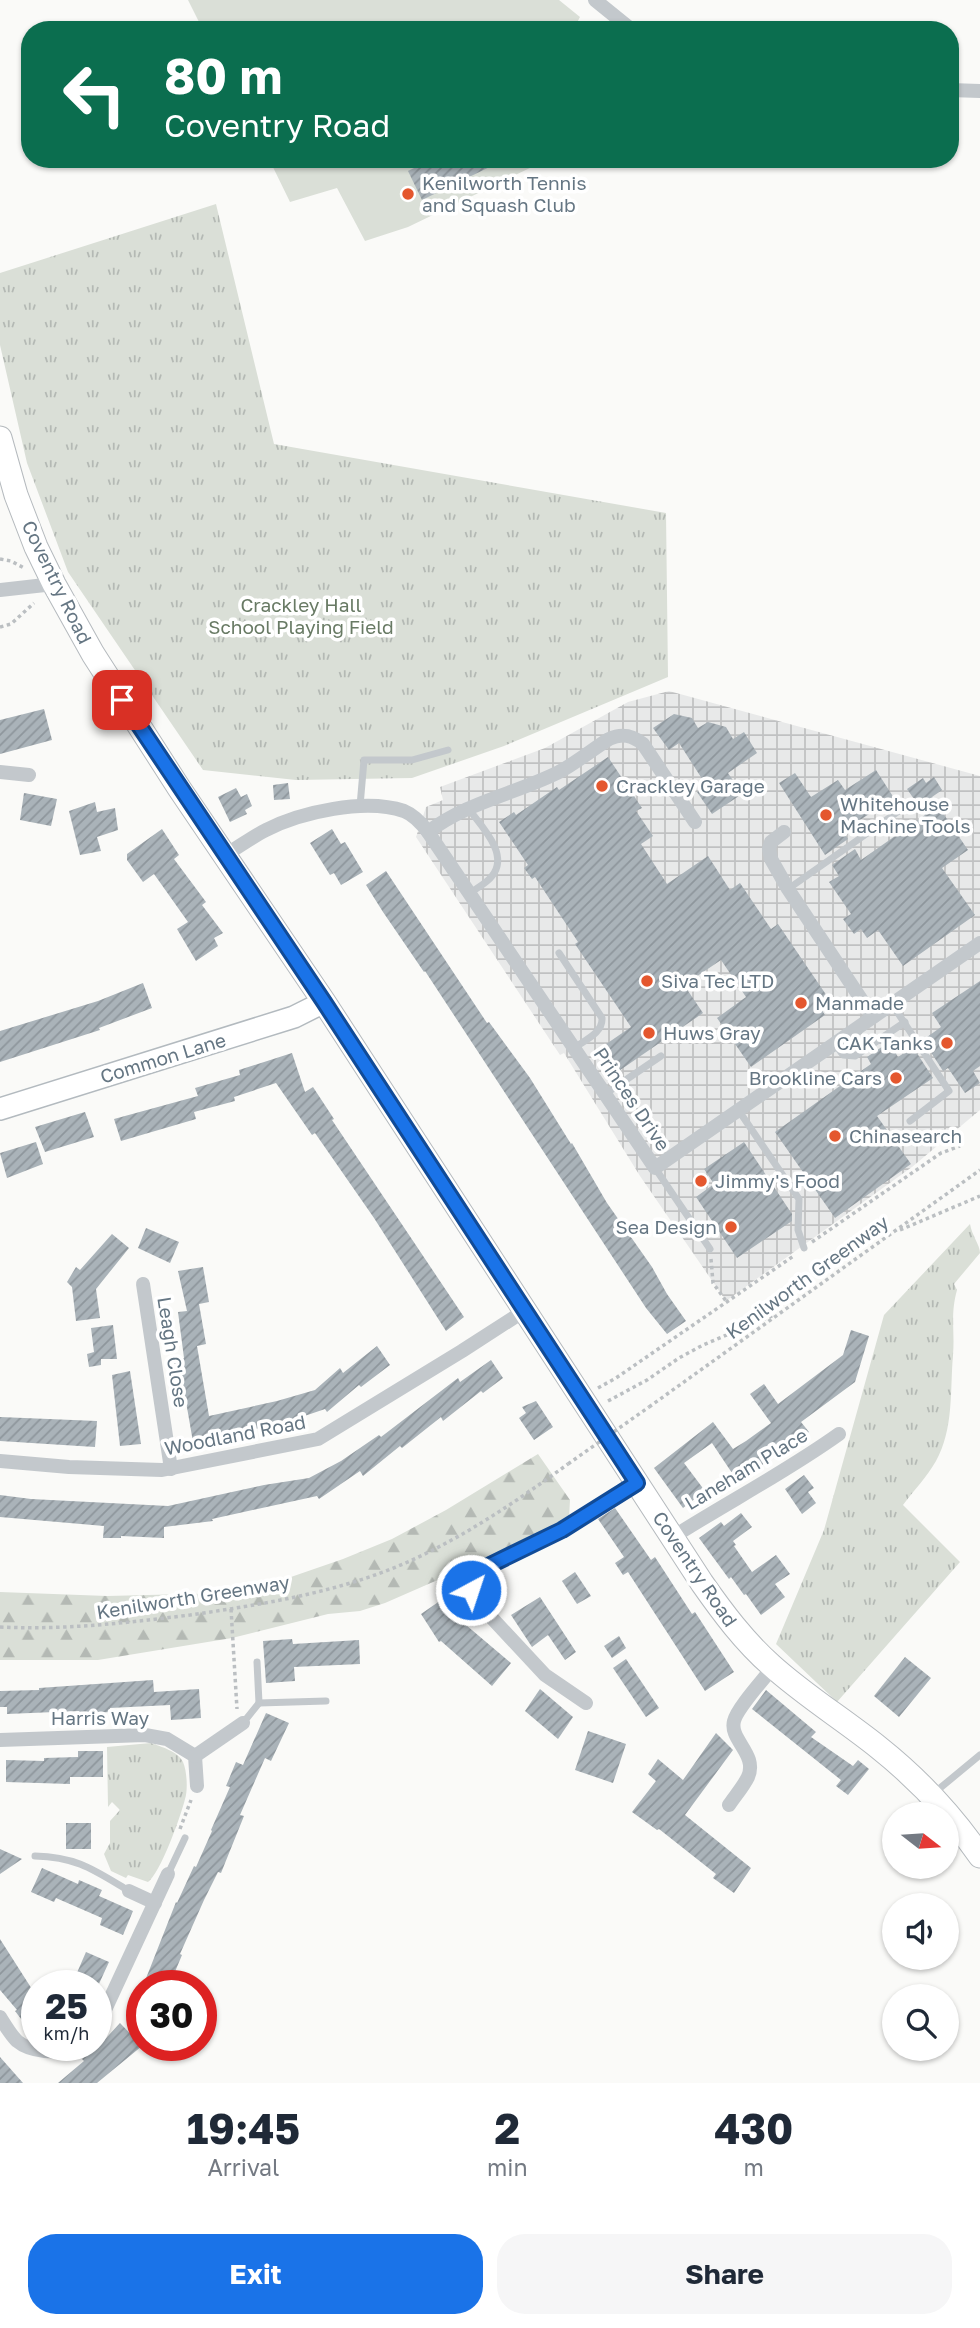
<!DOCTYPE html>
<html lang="en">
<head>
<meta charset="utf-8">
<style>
  :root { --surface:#fff; --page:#f6f6f7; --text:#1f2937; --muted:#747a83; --accent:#1a73e8 }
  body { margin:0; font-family:"Golos Text",sans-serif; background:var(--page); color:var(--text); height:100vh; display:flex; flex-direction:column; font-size:26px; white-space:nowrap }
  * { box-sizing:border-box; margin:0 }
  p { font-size:23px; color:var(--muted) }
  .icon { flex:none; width:38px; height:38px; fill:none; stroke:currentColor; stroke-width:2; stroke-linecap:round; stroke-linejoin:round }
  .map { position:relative; height:2083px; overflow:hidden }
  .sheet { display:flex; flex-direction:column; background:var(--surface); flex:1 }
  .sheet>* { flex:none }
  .banner { position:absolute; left:21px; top:21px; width:938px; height:147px; border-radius:28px; box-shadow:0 2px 5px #0004; background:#0b6e4f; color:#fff; overflow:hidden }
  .needle { width:46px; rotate:107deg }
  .tools { position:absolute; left:882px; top:1802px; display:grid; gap:14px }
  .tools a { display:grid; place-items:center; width:77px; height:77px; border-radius:50%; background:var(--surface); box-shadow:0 2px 5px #0004; font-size:35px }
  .speed { position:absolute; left:21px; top:1970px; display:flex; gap:14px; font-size:35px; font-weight:700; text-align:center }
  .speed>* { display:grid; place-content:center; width:91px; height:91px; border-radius:50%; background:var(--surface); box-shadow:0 2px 5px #0004; line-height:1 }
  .speed small { font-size:18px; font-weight:400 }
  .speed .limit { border:10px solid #d22; background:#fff; color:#111 }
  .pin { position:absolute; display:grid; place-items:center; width:60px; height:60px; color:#fff; margin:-30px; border-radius:14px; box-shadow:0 4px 10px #0006 }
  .me { position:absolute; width:77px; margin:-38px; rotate:40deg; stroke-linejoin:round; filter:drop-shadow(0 0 5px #0008) }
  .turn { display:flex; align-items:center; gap:24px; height:147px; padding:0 28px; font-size:32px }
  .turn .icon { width:91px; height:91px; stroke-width:2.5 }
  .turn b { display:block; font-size:49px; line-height:60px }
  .eta { display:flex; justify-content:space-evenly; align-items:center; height:119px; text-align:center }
  .eta b { font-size:42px; font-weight:700; line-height:49px }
  .action { display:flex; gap:14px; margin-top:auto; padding:14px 28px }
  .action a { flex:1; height:80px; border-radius:28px; background:var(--accent); color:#fff; font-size:28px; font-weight:700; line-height:80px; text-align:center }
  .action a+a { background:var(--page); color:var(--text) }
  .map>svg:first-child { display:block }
  .industrial { fill:url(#industrial-grid) }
  .grass { fill:url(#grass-tufts) }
  .forest { fill:url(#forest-firs) }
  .garden { fill:#dadfd7 }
  .building { fill:url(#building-hatch) }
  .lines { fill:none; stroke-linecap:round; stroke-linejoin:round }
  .secondary-casing { stroke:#b3babf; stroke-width:24 }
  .primary-casing { stroke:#b5babe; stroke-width:25 }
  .path { stroke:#bbbfc2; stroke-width:3.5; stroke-dasharray:3.5 3.5; stroke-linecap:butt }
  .lane { stroke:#c3c8cc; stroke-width:7 }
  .street { stroke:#c3c8cc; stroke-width:14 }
  .secondary { stroke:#fff; stroke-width:21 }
  .primary { stroke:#fff; stroke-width:23 }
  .path-bridge { stroke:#bbbfc2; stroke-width:3.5; stroke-dasharray:3.5 3.5; stroke-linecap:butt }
  .route-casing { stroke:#114b97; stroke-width:18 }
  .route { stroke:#1a73e8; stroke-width:12 }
  .poi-dot { fill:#e4572e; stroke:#fff; stroke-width:2.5 }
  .labels { text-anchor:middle; stroke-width:7; stroke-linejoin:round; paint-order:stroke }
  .poi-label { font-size:19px; fill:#657683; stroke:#fff; text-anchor:start }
  .street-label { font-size:19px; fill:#657683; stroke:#fff }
  .park-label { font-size:19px; fill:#687a64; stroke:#fff }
</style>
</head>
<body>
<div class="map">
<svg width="980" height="2083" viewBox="0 0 980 2083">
  <defs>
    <pattern id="industrial-grid" width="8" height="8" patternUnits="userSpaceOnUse" patternTransform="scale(1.75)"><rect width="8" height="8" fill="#e8e9e9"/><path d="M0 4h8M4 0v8" fill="none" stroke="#c0c1c2"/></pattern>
    <pattern id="grass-tufts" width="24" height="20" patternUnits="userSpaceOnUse" patternTransform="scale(1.75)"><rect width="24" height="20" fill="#dadfd7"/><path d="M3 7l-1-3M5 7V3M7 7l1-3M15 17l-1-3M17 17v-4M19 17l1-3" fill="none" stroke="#b4b9b4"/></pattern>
    <pattern id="forest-firs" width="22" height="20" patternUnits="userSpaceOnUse" patternTransform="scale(1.75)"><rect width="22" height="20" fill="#dadfd7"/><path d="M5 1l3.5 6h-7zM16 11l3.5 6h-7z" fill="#b4b9b4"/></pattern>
    <pattern id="building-hatch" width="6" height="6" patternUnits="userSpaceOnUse" patternTransform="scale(1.75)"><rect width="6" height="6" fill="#aab3b9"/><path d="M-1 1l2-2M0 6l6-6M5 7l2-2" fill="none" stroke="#8e969c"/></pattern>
  </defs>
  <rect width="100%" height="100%" fill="#fafaf8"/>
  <!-- industrial -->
  <path class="industrial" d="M669 691 980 776V1110L912 1167 726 1301 640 1176 564 1053 560 1055 416 837 426 807 443 800 440 787 545 748 628 702Z"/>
  <!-- grass -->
  <g class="grass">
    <path d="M216 204 274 444 666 513 668 677 504 746 412 778 296 780 203 770 68 572 27 463 0 345V273Z"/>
    <path d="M970 1224C972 1236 980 1245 980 1253L954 1284 957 1290C950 1315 955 1331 953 1355 950 1390 954 1429 936 1461 927 1477 914 1490 903 1505L960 1562 837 1702 776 1644 824 1530 884 1315Z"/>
    <path d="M151 1743C161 1747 178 1751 183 1762 187 1771 188 1790 185 1799 181 1816 160 1874 148 1882L128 1875 126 1878 111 1871 104 1854 110 1843V1821L120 1810 112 1802 108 1807 107 1747Z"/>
  </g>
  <!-- forest -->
  <path class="forest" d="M538 1454 570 1500 569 1519 504 1551 385 1603 360 1611 328 1614 232 1638 98 1660H0V1592L107 1596 229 1593 262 1587 343 1559 392 1539 446 1510Z"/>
  <!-- garden -->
  <g class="garden">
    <path d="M188 0H559L580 17 573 30H203Z"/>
    <path d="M269 159H530L532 167 408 227 365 241 337 188 290 202Z"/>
  </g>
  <!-- building -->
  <g class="building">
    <path d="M432 159H506L422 200 408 171Z"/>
    <path d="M44 709 52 740 0 754V720Z"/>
    <path d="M674 714 692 718 698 728 708 722 726 727 733 739 744 732 757 753 728 773 742 794 712 814 697 792 706 785 679 743 669 750 653 728Z"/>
    <path d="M608 757 642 808 636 811 653 836 641 844 667 884 708 856 730 890 740 883 771 929 778 924 827 996 817 1003 825 1015 751 1067 717 1018 746 997 721 960 684 985 703 1013 613 1075 596 1051 631 1027 575 944 578 942 535 877 532 879 524 868 528 865 499 822 514 812 516 815 557 787 559 790Z"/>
    <path d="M876 770 894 798 843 831 848 839 825 855 779 783 795 773 811 797 838 780 845 790Z"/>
    <path d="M934 777 942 790 932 797 968 850 942 868 975 915 903 966 878 930 867 938 861 929 854 934 843 919 851 914 829 882 839 876 832 865 855 849 861 860 925 815 907 789 923 778 926 783Z"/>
    <path d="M288 783 290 799 274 800 273 785Z"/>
    <path d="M236 788 241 797 247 794 252 806 245 810 247 814 230 822 218 797Z"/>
    <path d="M24 793 57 799 51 826 20 820Z"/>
    <path d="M95 802 97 812 115 808 118 830 97 837 101 851 80 855 69 811Z"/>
    <path d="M162 829 179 855 174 859 206 902 202 905 223 933 214 938 218 946 196 961 177 929 188 922 154 874 143 882 127 860V854Z"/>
    <path d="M332 829 341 844 345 842 363 872 341 885 334 873 330 875 310 843Z"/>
    <path d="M386 871 487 1023 489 1022 530 1078 571 1144 572 1143 607 1203 652 1267 667 1294 686 1321 667 1334 646 1308 425 971 424 972 383 912 366 885Z"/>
    <path d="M980 981V1066L973 1071 980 1083 965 1093 948 1068 943 1071 923 1040 941 1027 932 1013Z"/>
    <path d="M143 983 152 1008 99 1028 100 1030 0 1062V1031L98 1001Z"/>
    <path d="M889 1042 898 1057 913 1047 933 1078 877 1116 911 1164 835 1218 775 1132 871 1064 867 1057Z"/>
    <path d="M292 1053 305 1092 313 1087 334 1119 332 1120 464 1317 446 1331 374 1218 315 1133 312 1135 276 1083 234 1097 235 1101 194 1112 196 1119 121 1141 114 1119 198 1096 195 1088 240 1075 239 1070Z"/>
    <path d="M85 1112 94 1137 45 1152 35 1127Z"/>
    <path d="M36 1142 43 1164 7 1178 0 1153Z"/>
    <path d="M744 1142 792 1214V1221L737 1258 696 1197 714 1184 704 1169Z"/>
    <path d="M146 1228 179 1242 170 1263 138 1248Z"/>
    <path d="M112 1234 129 1248 96 1289 100 1318 76 1321 72 1287 67 1282 76 1267 80 1270Z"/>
    <path d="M203 1267 209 1302 199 1304 206 1344 197 1346 209 1416 277 1401 315 1390 340 1368 343 1373 377 1346 390 1365 361 1387 359 1385 327 1412 325 1409 284 1423 193 1442 185 1396 181 1397 174 1361 184 1358 178 1312 187 1311 178 1271Z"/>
    <path d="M113 1325 117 1359H101V1365L89 1367 87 1354 94 1352 91 1328Z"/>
    <path d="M851 1330 869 1336 855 1382 801 1422 809 1432 738 1482 712 1443 684 1463 705 1491 683 1508 654 1468 713 1422 733 1449 746 1441 771 1423 750 1394 764 1384 778 1404 843 1355Z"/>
    <path d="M491 1360 503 1378 483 1393 481 1391 443 1421 441 1417 402 1448 400 1446 363 1476 360 1471 319 1499 317 1496 212 1519 213 1521 164 1527V1538L121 1536V1538H103L104 1526 0 1517V1495L31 1499 168 1506 264 1485 309 1478 341 1461 379 1435 381 1437 458 1378 460 1382Z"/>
    <path d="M130 1371 141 1444 120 1446 112 1375Z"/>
    <path d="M536 1401 553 1427 534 1440 519 1418 526 1413 522 1407Z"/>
    <path d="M0 1417 97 1421 95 1447 0 1441Z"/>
    <path d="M804 1475 814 1488 808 1492 816 1503 802 1514 785 1489Z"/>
    <path d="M615 1508 651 1560 655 1557 692 1614 695 1612 734 1672 705 1691 628 1572 623 1575 615 1563 624 1557 598 1519Z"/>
    <path d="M741 1513 752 1527 733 1541 736 1545 734 1546 752 1572 776 1555 790 1574 775 1584 785 1597 761 1615 746 1594 744 1595 731 1577 729 1579 699 1538 721 1522 724 1526Z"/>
    <path d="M575 1572 591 1596 577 1604 562 1581Z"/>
    <path d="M447 1596 466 1625 511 1663 492 1686 441 1641 439 1642 421 1614Z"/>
    <path d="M540 1597 576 1652 565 1660 548 1635 532 1647 511 1615Z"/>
    <path d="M619 1636 626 1648 612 1658 604 1646Z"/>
    <path d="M292 1639 293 1644 359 1640 360 1664 294 1667 295 1681 266 1683 263 1641Z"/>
    <path d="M905 1657 931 1678 899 1717 874 1696Z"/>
    <path d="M626 1659 659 1708 646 1717 613 1668Z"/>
    <path d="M153 1680 154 1692 199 1689 201 1718 171 1720 170 1705 110 1708V1712L79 1714V1711L7 1714V1707H0V1691L39 1690V1688Z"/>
    <path d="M540 1689 573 1717 558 1739 525 1711Z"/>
    <path d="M766 1690 816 1732 811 1737 853 1766 858 1760 869 1769 848 1795 836 1786 841 1780 752 1709Z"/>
    <path d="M266 1713 289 1723 271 1761 265 1758 240 1815 244 1816 221 1873 218 1872 204 1900 180 1954 182 1955 169 1986H143L176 1902 177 1903 194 1866 196 1867 212 1831 211 1830 230 1787 226 1786 236 1762 243 1765Z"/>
    <path d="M588 1731 626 1744 613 1783 575 1770Z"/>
    <path d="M716 1733 733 1750 685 1815 751 1868 734 1893 713 1878 716 1874 659 1829 657 1830 632 1812 656 1781 648 1774 658 1759 683 1780Z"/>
    <path d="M78 1751H103V1777H70V1784L6 1782V1760L44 1761V1758L78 1757Z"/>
    <rect x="66" y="1823" width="25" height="26"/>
    <path d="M0 1849 22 1859 0 1874Z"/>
    <path d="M42 1868 78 1884 79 1880 102 1890 99 1896 133 1911 123 1935 100 1925 102 1918 56 1898 54 1902 31 1892Z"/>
    <path d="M0 1939 37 1997V2040L15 2011 17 2010 0 1990Z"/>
    <path d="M86 1952 109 1962 98 1986 76 1975Z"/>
    <path d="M120 2023 142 2046 97 2083H58L84 2061 82 2059 97 2045 98 2047Z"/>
    <path d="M0 2057 23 2083H0Z"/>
  </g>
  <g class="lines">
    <!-- secondary casing -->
    <g class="secondary-casing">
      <path id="secondary" d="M0 1109 294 1017 324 1002"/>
    </g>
    <!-- primary casing -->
    <g class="primary-casing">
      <path id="primary" d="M0 438 16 495 36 547 54 584 93 654 179 788 324 1002 702 1583C723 1613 744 1641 771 1665 804 1695 843 1719 878 1747 917 1778 952 1815 980 1856"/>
    </g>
    <!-- path -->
    <g class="path">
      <path d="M0 559 11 561 24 568"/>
      <path d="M0 627 11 624 34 603"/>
      <path d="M900 1230 980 1196"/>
      <path d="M812 1242 941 1153 960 1146"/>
      <path d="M711 1259 713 1283 726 1301"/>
      <path d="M598 1388 616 1378 795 1255"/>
      <path d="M608 1401 647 1380 679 1358 703 1345 774 1315"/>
      <path d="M649 1407 980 1170"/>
      <path d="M231 1609 237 1709"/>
      <path d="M0 1627C66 1630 125 1623 190 1615 265 1604 341 1592 410 1561 467 1535 517 1501 568 1464"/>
      <path d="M180 1829 191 1800"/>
    </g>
    <!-- lane -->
    <g class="lane">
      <path d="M360 806 364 760H412L448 750"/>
      <path d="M468 808C481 826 510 854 492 876 487 883 477 888 470 893"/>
      <path d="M788 889 906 806"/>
      <path d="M559 953 602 1018C603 1033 585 1040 574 1048"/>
      <path d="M892 1004 949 1091 910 1121"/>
      <path d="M835 1044 843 1055 855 1056 905 1022"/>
      <path d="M605 1094 661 1056"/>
      <path d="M739 1111 799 1199 798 1230 804 1248"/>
      <path d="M655 1168 710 1249"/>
      <path d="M259 1703 326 1701"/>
      <path d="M243 1723 259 1703 257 1662"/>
      <path d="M934 1793 980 1755"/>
      <path d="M35 1856C77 1857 94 1870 129 1891"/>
      <path d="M168 1874 185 1838"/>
    </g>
    <!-- street -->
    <g class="street">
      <path d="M595 0 632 30"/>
      <path d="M950 90 980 91"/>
      <path d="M0 590 54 584"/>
      <path d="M0 772 29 775"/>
      <path d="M428 832C467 802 515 794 559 772 576 763 593 749 609 739 622 733 632 735 643 744L695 822"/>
      <path d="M784 832 771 842 769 849 771 859 788 889 873 1017"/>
      <path d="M225 855C239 847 252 837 266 830 301 812 365 798 404 811 414 815 422 824 428 832L655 1168 980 943"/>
      <path d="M143 1284 171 1469"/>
      <path d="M0 1461 69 1467 162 1470 318 1439 462 1351 524 1311"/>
      <path d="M673 1537C728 1502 786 1472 839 1434"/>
      <path d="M586 1703 545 1675 477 1602C470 1589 470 1584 478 1571L562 1530 637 1483"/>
      <path d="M0 1740 145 1735 167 1739 195 1756 197 1786"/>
      <path d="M195 1756 243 1723"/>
      <path d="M729 1805C735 1796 743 1787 748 1777 758 1754 729 1740 734 1721 737 1708 764 1679 773 1667"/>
      <path d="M129 1891 155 1903"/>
      <path d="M0 2017C5 2025 10 2034 17 2041 30 2052 59 2055 72 2046"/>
      <path d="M96 2024 104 2012 168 1874"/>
    </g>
    <!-- secondary -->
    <use href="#secondary" class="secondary"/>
    <!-- primary -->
    <use href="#primary" class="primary"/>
    <!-- path-bridge -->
    <path class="path-bridge" d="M568 1464 649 1407"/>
  </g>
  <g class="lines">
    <!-- route casing -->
    <g class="route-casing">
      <path id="route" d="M122 700 324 1002 637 1483 562 1530 478 1571 472 1581 471 1590"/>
    </g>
    <!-- route -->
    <use href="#route" class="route"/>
  </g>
  <!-- markers -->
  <g class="poi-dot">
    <circle cx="408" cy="194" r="7"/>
    <circle cx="602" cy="786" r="7"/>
    <circle cx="826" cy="815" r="7"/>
    <circle cx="647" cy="981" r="7"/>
    <circle cx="801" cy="1003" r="7"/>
    <circle cx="649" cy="1033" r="7"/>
    <circle cx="947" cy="1043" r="7"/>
    <circle cx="896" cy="1078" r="7"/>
    <circle cx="835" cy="1136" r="7"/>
    <circle cx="701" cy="1181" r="7"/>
    <circle cx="731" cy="1227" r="7"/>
  </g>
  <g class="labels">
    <!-- poi labels -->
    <g class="poi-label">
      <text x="422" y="190">Kenilworth Tennis<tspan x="422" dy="22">and Squash Club</tspan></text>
      <text x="616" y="793">Crackley Garage</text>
      <text x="840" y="811">Whitehouse<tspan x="840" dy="22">Machine Tools</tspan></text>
      <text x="661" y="988">Siva Tec LTD</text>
      <text x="815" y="1010">Manmade</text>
      <text x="663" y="1040">Huws Gray</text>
      <text x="933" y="1050" text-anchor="end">CAK Tanks</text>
      <text x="882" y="1085" text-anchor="end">Brookline Cars</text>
      <text x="849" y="1143">Chinasearch</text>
      <text x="715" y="1188">Jimmy's Food</text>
      <text x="717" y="1234" text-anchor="end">Sea Design</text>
    </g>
    <!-- street labels -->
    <g class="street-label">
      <text transform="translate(57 582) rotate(64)" y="7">Coventry Road</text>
      <text transform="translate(163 1058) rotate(-17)" y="7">Common Lane</text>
      <text transform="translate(632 1099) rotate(56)" y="7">Princes Drive</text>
      <text transform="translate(807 1277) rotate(-36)" y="7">Kenilworth Greenway</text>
      <text transform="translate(173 1352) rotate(81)" y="7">Leagh Close</text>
      <text transform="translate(235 1435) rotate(-11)" y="7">Woodland Road</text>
      <text transform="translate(746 1469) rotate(-31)" y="7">Laneham Place</text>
      <text transform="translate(695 1569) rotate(56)" y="7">Coventry Road</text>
      <text transform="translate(193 1597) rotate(-9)" y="7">Kenilworth Greenway</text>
      <text x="100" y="1725">Harris Way</text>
    </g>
    <!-- park labels -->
    <g class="park-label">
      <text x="301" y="612">Crackley Hall<tspan x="301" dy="22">School Playing Field</tspan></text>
    </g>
  </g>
</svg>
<div class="tools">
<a><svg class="needle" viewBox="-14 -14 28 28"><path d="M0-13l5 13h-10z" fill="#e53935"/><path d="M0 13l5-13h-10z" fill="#747a83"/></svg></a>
<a><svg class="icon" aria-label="sound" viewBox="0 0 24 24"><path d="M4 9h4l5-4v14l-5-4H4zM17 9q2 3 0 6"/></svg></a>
<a><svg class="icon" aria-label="search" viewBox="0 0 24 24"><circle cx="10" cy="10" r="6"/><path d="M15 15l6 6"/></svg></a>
</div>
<div class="speed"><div>25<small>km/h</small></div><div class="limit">30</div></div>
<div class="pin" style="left:122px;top:700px;background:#d93025"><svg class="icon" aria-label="arrive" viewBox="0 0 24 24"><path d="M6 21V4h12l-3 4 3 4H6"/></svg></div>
<svg class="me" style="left:471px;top:1590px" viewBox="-20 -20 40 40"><circle r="17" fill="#1a73e8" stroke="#fff" stroke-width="3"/><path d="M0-11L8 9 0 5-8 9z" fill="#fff"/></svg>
<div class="banner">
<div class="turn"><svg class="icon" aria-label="left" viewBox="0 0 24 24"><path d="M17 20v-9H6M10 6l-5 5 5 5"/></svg><div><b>80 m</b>Coventry Road</div></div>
</div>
</div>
<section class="sheet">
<div class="eta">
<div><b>19:45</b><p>Arrival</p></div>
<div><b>2</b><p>min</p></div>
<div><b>430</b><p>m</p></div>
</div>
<div class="action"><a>Exit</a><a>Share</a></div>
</section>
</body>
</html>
